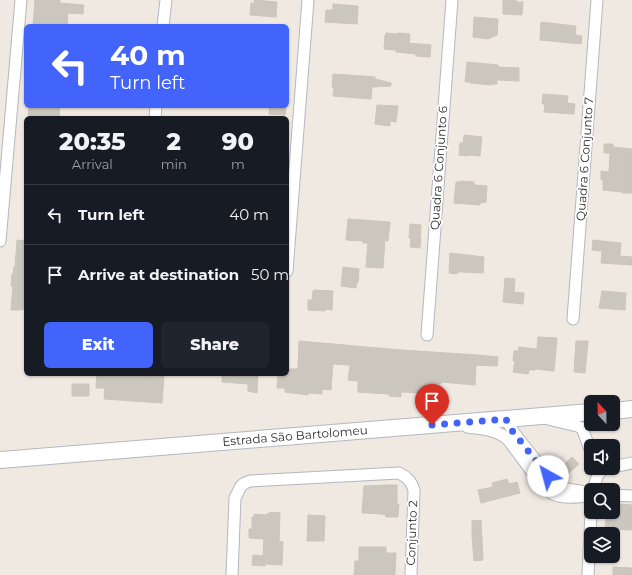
<!DOCTYPE html>
<html lang="en">
<head>
<meta charset="utf-8">
<style>
  :root { --surface:#171b24; --page:#20242c; --text:#f1f3f6; --muted:#9ea1a6; --line:#363941; --accent:#4264fb }
  body { margin:0; font-family:Montserrat,sans-serif; background:var(--page); color:var(--text); height:100vh; display:flex; flex-direction:column; font-size:15px; white-space:nowrap }
  * { box-sizing:border-box; margin:0 }
  p { font-size:13px; color:var(--muted) }
  .icon { flex:none; width:22px; height:22px; fill:none; stroke:currentColor; stroke-width:2; stroke-linecap:round; stroke-linejoin:round }
  .map { position:relative; flex:1; overflow:hidden }
  .drawer { position:absolute; left:24px; top:116px; width:265px; height:260px; display:flex; flex-direction:column; background:var(--surface); border-radius:6px; box-shadow:0 1px 3px #0004 }
  .drawer>* { flex:none }
  .top-card { position:absolute; left:24px; top:24px; width:265px; height:84px; border-radius:6px; box-shadow:0 1px 3px #0004; background:#4264fb; color:#fff; overflow:hidden }
  .needle { width:26px; rotate:338deg }
  .fabs { position:absolute; left:584px; top:395px; display:grid; gap:8px }
  .fabs a { display:grid; place-items:center; width:36px; height:36px; border-radius:6px; background:var(--surface); box-shadow:0 1px 3px #0004; font-size:20px }
  .pin { position:absolute; display:grid; place-items:center; width:34px; height:34px; color:#fff; margin:-41px -17px; border-radius:50% 50% 50% 0; rotate:-45deg; box-shadow:0 0 4px #0007 }
  .pin .icon { rotate:45deg }
  .me { position:absolute; width:44px; margin:-22px; rotate:322deg; stroke-linejoin:round; filter:drop-shadow(0 0 3px #0008) }
  .turn { display:flex; align-items:center; gap:14px; height:84px; padding:0 20px; font-size:18px }
  .turn .icon { width:52px; height:52px; stroke-width:2.5 }
  .turn b { display:block; font-size:28px; line-height:34px }
  .eta { display:flex; justify-content:space-evenly; align-items:center; height:68px; text-align:center }
  .eta b { font-size:24px; font-weight:800; line-height:28px }
  .cta { display:flex; gap:8px; margin-top:auto; padding:8px 20px }
  .cta a { flex:1; height:46px; border-radius:6px; background:var(--accent); color:#fff; font-size:16px; font-weight:800; line-height:46px; text-align:center }
  .cta a+a { background:var(--page); color:var(--text) }
  ul { padding:0; list-style:none }
  li { display:flex; align-items:center; gap:12px; height:60px; padding:0 20px; border-top:1px solid var(--line) }
  li div { flex:1 }
  li b { display:block; font-size:15px }
  li em { font-style:normal }
  .map>svg:first-child { display:block }
  .building { fill:#cbc7bf; stroke:#cbc5ba }
  .lines { fill:none; stroke-linecap:round; stroke-linejoin:round }
  .street-casing { stroke:#b4b7c1; stroke-width:13 }
  .secondary-casing { stroke:#b4b7c1; stroke-width:18 }
  .street { stroke:#fff; stroke-width:11 }
  .secondary { stroke:#fff; stroke-width:16 }
  .route { stroke:#4264fb; stroke-width:7; stroke-dasharray:0 12.6 }
  .labels { text-anchor:middle; stroke-width:3.5; stroke-linejoin:round; paint-order:stroke }
  .street-label { font-size:12px; fill:#2e2e2e; stroke:#fff }
</style>
</head>
<body>
<div class="map">
<svg width="632" height="575" viewBox="0 0 632 575">
  <rect width="100%" height="100%" fill="#efe9e1"/>
  <!-- building -->
  <g class="building">
    <path d="M35 0H60V3L84 5 83 14 68 13 67 26 43 24V26L33 25Z"/>
    <path d="M254 0 277 2 276 17 250 15 251 3 254 4Z"/>
    <path d="M503 0H516V2H523L522 15 503 14Z"/>
    <path d="M333 4 358 6 357 24 325 22 326 10H333Z"/>
    <path d="M474 17 498 19 497 35 488 39 473 37Z"/>
    <path d="M541 22 576 26 575 35 582 36 581 44 540 40Z"/>
    <path d="M386 33 398 34V33L410 34 409 43 431 45 430 57 416 56V54L396 52V50L384 49 385 35H386Z"/>
    <path d="M467 62 498 65V67L519 68V81L497 80V84H492V85L470 83V82H465Z"/>
    <path d="M333 74 375 77V79L391 83V86L372 87 371 99 333 96 334 88 332 87Z"/>
    <path d="M543 94 568 96 567 103 575 104 574 114 544 112 545 104H542Z"/>
    <path d="M377 105 398 106 396 122 390 121V126L375 124Z"/>
    <path d="M29 106H60L59 118H28Z"/>
    <path d="M270 106H286L285 115 269 114Z"/>
    <path d="M464 135 482 137 480 156 469 155 468 156 459 155 460 143H463Z"/>
    <path d="M604 144H613V147L632 149V193H622V192L603 190V180H601V171L609 172 610 153H604Z"/>
    <path d="M460 181 474 182V185L487 186 486 202 480 203V205L454 203 456 182H460Z"/>
    <path d="M348 219 390 222 388 241 385 240 383 268 366 267 368 243H363V241L346 240Z"/>
    <path d="M410 224 421 225 420 238H421L420 248 410 247 411 238H409Z"/>
    <path d="M17 240 26 241V308L21 310H11L13 286H11L12 274H13L14 267H15Z"/>
    <path d="M593 240 621 243 620 256 632 257V265L601 263 602 251 592 250Z"/>
    <path d="M450 253 484 257 483 273 462 272H458L457 274 449 273Z"/>
    <path d="M343 267 359 269 358 283 357 282 356 288 341 286Z"/>
    <path d="M505 278 515 279 514 292 524 293 523 304 503 302Z"/>
    <path d="M314 290 333 291 332 310 325 309V311L308 310V300H312L313 291H314Z"/>
    <path d="M602 291 626 293 625 310 599 308Z"/>
    <path d="M538 337 557 338 554 371 535 369V370H529L528 374 513 372 515 361H513L514 351H518L519 347 537 349Z"/>
    <path d="M299 341 401 350 478 355 498 357 497 366 476 365 475 385 441 382V384H426V393L401 392V397L389 396V394L358 392V381L348 380 350 365 333 364 331 390 322 389V394L308 393V395L285 392V388H277L278 374H287V369H298Z"/>
    <path d="M576 341H588L585 373 574 372Z"/>
    <path d="M97 374H117L152 377V374H164L162 403 104 399 105 388H96Z"/>
    <path d="M222 374H258L257 393 248 391V384L222 382Z"/>
    <rect x="72" y="384" width="17" height="12"/>
    <path d="M572 457 579 464 562 479 555 473Z"/>
    <path d="M507 479 509 484 517 482 520 493 481 503 478 490 493 487 492 483Z"/>
    <path d="M386 485H397V504H399L398 517H386V515L381 514 362 513 364 486Z"/>
    <path d="M620 504 632 505V530L605 529 606 519 613 520 614 506H620Z"/>
    <path d="M271 512 280 513 279 541 283 542 282 565 265 564V566L252 565 253 555 263 556 264 539 249 538V529H252V517H254V514L265 515Z"/>
    <path d="M308 515 325 516 324 541H307Z"/>
    <path d="M481 520 483 560 474 561 472 536V521Z"/>
    <path d="M359 547H386V553H396L395 575H354L355 561H359Z"/>
    <path d="M613 567 632 568V575H613Z"/>
  </g>
  <g class="lines">
    <!-- street casing -->
    <g class="street-casing">
      <g id="street">
        <path d="M163 26 166 0"/>
        <path d="M155 118 156 106"/>
        <path d="M0 241 21 0"/>
        <path d="M287 271 308 0"/>
        <path d="M573 319 597 0"/>
        <path d="M427 335 452 0"/>
        <path d="M506 419 514 433 548 476C559 487 566 490 581 491"/>
        <path d="M548 419 577 426 582 428 591 452"/>
        <path d="M467 427C479 429 494 429 505 437 509 440 512 445 515 449 523 459 544 491 555 495 566 499 580 497 591 495"/>
        <path d="M613 467 632 463"/>
        <path d="M593 490C596 481 597 470 607 468"/>
        <path d="M613 495 632 496"/>
        <path d="M232 575 235 498 241 486 245 483 250 481 399 473C407 477 411 481 414 490L411 575"/>
        <path d="M588 575 591 512"/>
      </g>
    </g>
    <!-- secondary casing -->
    <g class="secondary-casing">
      <g id="secondary">
        <path d="M613 411 632 409"/>
        <path id="s1" d="M0 460 591 412"/>
      </g>
    </g>
    <!-- street -->
    <use href="#street" class="street"/>
    <!-- secondary -->
    <use href="#secondary" class="secondary"/>
  </g>
  <g class="lines">
    <!-- route -->
    <path class="route" d="M432 425 506 419 510 428 514 433 548 476"/>
  </g>
  <g class="labels">
    <!-- street labels -->
    <g class="street-label">
      <text transform="translate(585 159) rotate(-86)" y="4">Quadra 6 Conjunto 7</text>
      <text transform="translate(439 168) rotate(-86)" y="4">Quadra 6 Conjunto 6</text>
      <text dy="4" stroke="none"><textPath href="#s1" startOffset="296">Estrada São Bartolomeu</textPath></text>
      <text transform="translate(412 533) rotate(-88)" y="4">Conjunto 2</text>
    </g>
  </g>
</svg>
<div class="fabs">
<a><svg class="needle" viewBox="-14 -14 28 28"><path d="M0-13l5 13h-10z" fill="#e53935"/><path d="M0 13l5-13h-10z" fill="#9ea1a6"/></svg></a>
<a><svg class="icon" aria-label="sound" viewBox="0 0 24 24"><path d="M4 9h4l5-4v14l-5-4H4zM17 9q2 3 0 6"/></svg></a>
<a><svg class="icon" aria-label="search" viewBox="0 0 24 24"><circle cx="10" cy="10" r="6"/><path d="M15 15l6 6"/></svg></a>
<a><svg class="icon" aria-label="layers" viewBox="0 0 24 24"><path d="M12 4l9 5-9 5-9-5zM3 14l9 5 9-5"/></svg></a>
</div>
<div class="pin" style="left:432px;top:425px;background:#d93025"><svg class="icon" aria-label="arrive" viewBox="0 0 24 24"><path d="M6 21V4h12l-3 4 3 4H6"/></svg></div>
<svg class="me" style="left:548px;top:476px" viewBox="-20 -20 40 40"><circle r="19" fill="#fff"/><path d="M0-13L10 11 0 6-10 11z" fill="#4264fb"/></svg>
<div class="top-card">
<div class="turn"><svg class="icon" aria-label="left" viewBox="0 0 24 24"><path d="M17 20v-9H6M10 6l-5 5 5 5"/></svg><div><b>40 m</b>Turn left</div></div>
</div>
<section class="drawer">
<div class="eta">
<div><b>20:35</b><p>Arrival</p></div>
<div><b>2</b><p>min</p></div>
<div><b>90</b><p>m</p></div>
</div>
<ul>
<li><svg class="icon" aria-label="left" viewBox="0 0 24 24"><path d="M17 20v-9H6M10 6l-5 5 5 5"/></svg><div><b>Turn left</b></div><em>40 m</em></li>
<li><svg class="icon" aria-label="arrive" viewBox="0 0 24 24"><path d="M6 21V4h12l-3 4 3 4H6"/></svg><div><b>Arrive at destination</b></div><em>50 m</em></li>
</ul>
<div class="cta"><a>Exit</a><a>Share</a></div>
</section>
</div>
</body>
</html>
